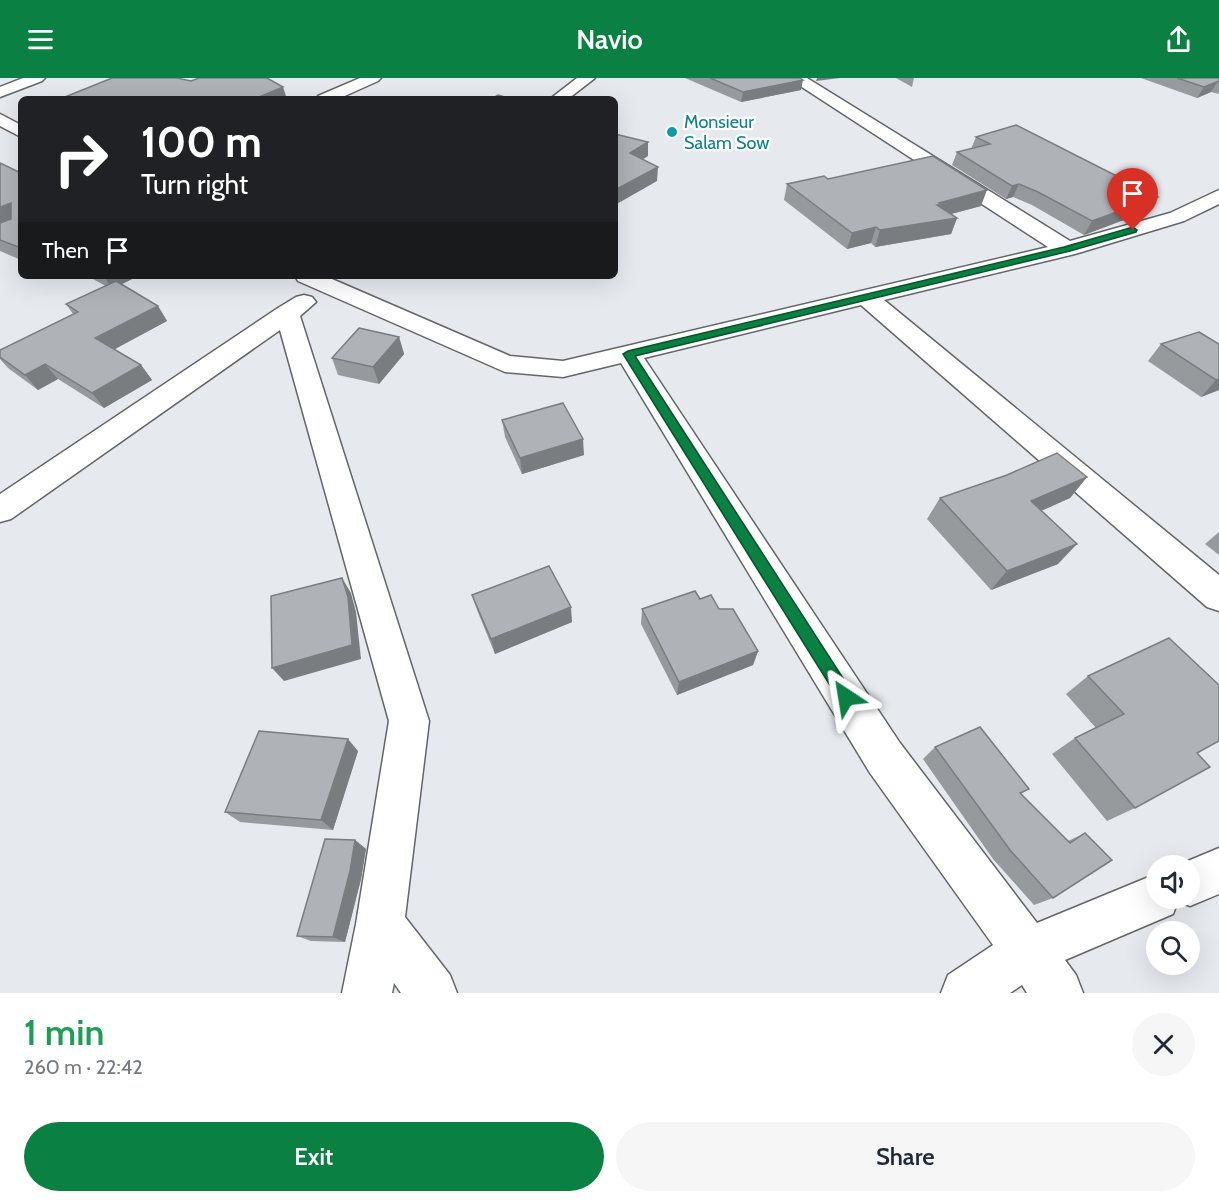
<!DOCTYPE html>
<html lang="en">
<head>
<meta charset="utf-8">
<style>
  :root { --surface:#fff; --page:#f6f6f7; --text:#1f2937; --muted:#747a83; --accent:#0b8043 }
  body { margin:0; font-family:Cabin,sans-serif; background:var(--page); color:var(--text); height:100vh; display:flex; flex-direction:column; font-size:22px; white-space:nowrap }
  * { box-sizing:border-box; margin:0 }
  p { font-size:20px; color:var(--muted) }
  .icon { flex:none; width:33px; height:33px; fill:none; stroke:currentColor; stroke-width:2; stroke-linecap:round; stroke-linejoin:round }
  .map { position:relative; height:915px; overflow:hidden }
  .panel { display:flex; flex-direction:column; background:var(--surface); flex:1 }
  .panel>* { flex:none }
  .guide { position:absolute; left:18px; top:18px; width:600px; height:183px; border-radius:9px; box-shadow:0 6px 24px #0002; background:#202124; color:#fff; overflow:hidden }
  .controls { position:absolute; left:1146px; top:777px; display:grid; gap:12px }
  .controls a { display:grid; place-items:center; width:54px; height:54px; border-radius:50%; background:var(--surface); box-shadow:0 6px 24px #0002; font-size:30px }
  .pin { position:absolute; display:grid; place-items:center; width:51px; height:51px; color:#fff; margin:-62px -26px; border-radius:50% 50% 50% 0; rotate:-45deg; box-shadow:0 0 6px #0007 }
  .pin .icon { rotate:45deg }
  .me { position:absolute; width:66px; margin:-33px; rotate:327deg; stroke-linejoin:round; filter:drop-shadow(0 0 4px #0008) }
  .turn { display:flex; align-items:center; gap:21px; height:126px; padding:0 24px; font-size:27px }
  .turn .icon { width:78px; height:78px; stroke-width:2.5 }
  .turn b { display:block; font-size:42px; line-height:51px }
  .then { display:flex; align-items:center; height:57px; padding:0 24px; background:#0003; gap:12px; font-size:22px }
  .round { display:grid; place-items:center; flex:none; width:63px; height:63px; border-radius:32px; background:var(--page) }
  .head { display:flex; align-items:center; justify-content:space-between; height:102px; padding:0 24px }
  h1 { font-size:36px; font-weight:600; line-height:45px; color:#1e9e55 }
  .action { display:flex; gap:12px; margin-top:auto; padding:12px 24px }
  .action a { flex:1; height:69px; border-radius:36px; background:var(--accent); color:#fff; font-size:24px; font-weight:600; line-height:69px; text-align:center }
  .action a+a { background:var(--page); color:var(--text) }
  header { display:flex; justify-content:space-between; align-items:center; height:78px; padding:0 24px; background:var(--accent); color:#fff; font-size:27px; font-weight:600 }
  .map>svg:first-child { display:block }
  .lines { fill:none; stroke-linecap:round; stroke-linejoin:round }
  .minor-casing { stroke:#62666a; stroke-width:3 }
  .minor { fill:#fff; fill-rule:evenodd }
  .wall { fill:#969a9d }
  .shaded-wall { fill:#7a7d80 }
  .building { fill:#afb3b7; stroke:#7a7d80; stroke-width:1.5 }
  .route { fill:#0b8043; stroke:#07532c; stroke-width:1.5 }
  .culture-dot { fill:#0f9aa8; stroke:#fff; stroke-width:2 }
  .labels { text-anchor:middle; stroke-width:4.5; stroke-linejoin:round; paint-order:stroke }
  .far-culture-label { font-size:18px; fill:#0d838f; stroke:#fff; text-anchor:start }
</style>
</head>
<body>
<header><svg class="icon" aria-label="menu" viewBox="0 0 24 24"><path d="M4 6h16M4 12h16M4 18h16"/></svg>Navio<svg class="icon" aria-label="share" viewBox="0 0 24 24"><path d="M12 15V3M7 8l5-5 5 5M5 13v7h14v-7"/></svg></header>
<div class="map">
<svg width="1219" height="915" viewBox="0 0 1219 915">
  <rect width="100%" height="100%" fill="#e6eaef"/>
  <g class="lines">
    <!-- minor casing -->
    <g class="minor-casing">
      <g id="minor">
        <path d="M23 0H45L42 3 0 19V9Z"/>
        <path d="M360 0H381L378 3 338 21H316L318 18Z"/>
        <path d="M577 0H595L568 21H550Z"/>
        <path d="M788 0H807L1070 163 1170 135 1219 112V126L1184 143 1075 176 884 222 1219 497V533L1207 529 861 227 644 280 900 665 1037 845 1156 796V820H1190V788H1176L1219 770V816L1190 828 1178 823 1173 836 1065 882 1076 897 1083 915H1027L1022 907 1010 915H941L948 897 993 867 870 695 621 285 563 299 505 294 298 203 295 198H325L510 278 563 283 1048 169Z"/>
        <path d="M0 36 21 47V59L0 48Z"/>
        <path d="M304 217 312 219 316 224 300 238 429 643 405 839 450 897 457 915H401L394 905 392 915H342L356 846 389 643 280 252 11 441 0 444V416L278 230 296 219Z"/>
      </g>
    </g>
    <!-- minor -->
    <use href="#minor" class="minor"/>
  </g>
  <!-- wall -->
  <g class="wall">
    <path d="M685 0H800L801 12 741 24Z"/>
    <path d="M896 0H914L912 9Z"/>
    <path d="M1141 0H1219V16L1211 14 1197 20Z"/>
    <path d="M976 59 1150 132 1084 157 1032 127 1013 119 1006 121 952 87 957 74 971 71Z"/>
    <path d="M0 85 21 95V182L0 173Z"/>
    <path d="M828 101 981 128 951 136 957 140 951 156 875 169 871 165 847 171 784 122 787 106Z"/>
    <path d="M87 198H138L122 206 158 228 167 243 114 271 141 287 152 302 104 330 58 301 38 312 8 290 0 281V272L73 236 66 226 106 208Z"/>
    <path d="M399 259 404 276 379 306 338 297 332 280Z"/>
    <path d="M1161 266H1219V312L1201 319 1148 283Z"/>
    <path d="M502 342 584 377 522 396 505 359Z"/>
    <path d="M1007 397 1087 399 1070 420 1041 433 1058 486 991 512 927 441 940 420Z"/>
    <path d="M1219 454V477L1205 466Z"/>
    <path d="M472 517 572 544 495 576 477 532Z"/>
    <path d="M700 521 719 531 758 573 753 587 677 617 641 546 642 531Z"/>
    <path d="M1088 598 1197 675 1135 730 1107 743 1052 676 1075 660 1096 650 1066 616Z"/>
    <path d="M935 669 1029 711 1021 716 1068 763 1085 755 1053 820 1034 827 993 781 923 681Z"/>
    <path d="M358 673 333 752 240 744 225 734Z"/>
    <path d="M355 762 366 771 361 801 345 864 311 863 297 858Z"/>
  </g>
  <!-- shaded-wall -->
  <g class="shaded-wall">
    <path d="M817 0H840L816 3Z"/>
    <path d="M803 2 801 12 741 24 743 14Z"/>
    <path d="M1218 3 1211 14 1197 20 1204 9Z"/>
    <path d="M283 9 287 21H254Z"/>
    <path d="M648 64V78L630 90V75Z"/>
    <path d="M658 89 657 103 615 127V112Z"/>
    <path d="M1019 106 1013 119 1006 121 1012 108Z"/>
    <path d="M987 112 981 128 936 140 935 142 939 125Z"/>
    <path d="M1158 119 1150 132 1084 157 1092 143Z"/>
    <path d="M11 125 21 139 0 148V129Z"/>
    <path d="M957 140 951 156 875 169 880 152Z"/>
    <path d="M876 149 871 165 847 171 852 155Z"/>
    <path d="M104 198H138L112 211Z"/>
    <path d="M158 228 167 243 106 276 95 260Z"/>
    <path d="M399 259 404 276 379 306 373 289Z"/>
    <path d="M45 286 58 301 38 312 25 297Z"/>
    <path d="M141 287 152 302 104 330 92 315Z"/>
    <path d="M1219 301V312L1201 319 1216 302Z"/>
    <path d="M583 361 584 377 522 396 520 380Z"/>
    <path d="M1087 399 1070 420 1016 444 1031 423Z"/>
    <path d="M1077 466 1058 486 991 512 1007 493Z"/>
    <path d="M342 500 351 515 356 534 361 581 284 603 272 590Z"/>
    <path d="M571 529 572 544 495 576 491 561Z"/>
    <path d="M758 573 753 587 677 617 679 604Z"/>
    <path d="M348 661 358 673 333 752 321 742Z"/>
    <path d="M355 762 366 771 361 801 345 864 333 859Z"/>
  </g>
  <!-- building -->
  <g class="building">
    <path d="M112 0H177L191 3 199 0H267L283 9 254 21H60Z"/>
    <path d="M710 0H800L803 2 743 14Z"/>
    <path d="M1177 0H1219V3L1204 9Z"/>
    <path d="M498 17 512 21H491Z"/>
    <path d="M1016 47 1158 119 1092 143 1038 114 1019 106 1012 108 957 74 990 66 976 59Z"/>
    <path d="M615 56 648 64 630 75 658 89 615 112Z"/>
    <path d="M933 78 987 112 939 125 941 126 937 127 957 140 880 152 876 149 852 155 787 106 824 98 828 101Z"/>
    <path d="M0 85 21 95V170L0 162V145L11 141V125L0 129Z"/>
    <path d="M116 203 158 228 95 260 141 287 92 315 45 286 25 297 0 279V272L78 234 66 226Z"/>
    <path d="M359 250 399 259 373 289 332 280Z"/>
    <path d="M1199 254 1219 266V301L1216 302 1161 266Z"/>
    <path d="M563 325 583 361 520 380 502 342Z"/>
    <path d="M1057 375 1087 399 1031 423 1077 466 1007 493 940 420 1007 397Z"/>
    <path d="M549 488 571 529 491 561 472 517Z"/>
    <path d="M342 500 348 519 352 567 272 590 271 518Z"/>
    <path d="M695 513 700 521 711 517 719 531H733L758 573 679 604 642 531Z"/>
    <path d="M1169 560 1219 607V663L1197 675 1210 689 1135 730 1075 660 1124 636 1088 598Z"/>
    <path d="M980 649 1029 711 1020 715 1070 765 1085 755 1112 782 1053 820 1010 772 935 669Z"/>
    <path d="M259 653 348 661 321 742 225 734Z"/>
    <path d="M325 761 355 762 350 793 333 859 297 858Z"/>
  </g>
  <!-- route -->
  <path class="route" d="M1133 149 1137 152 1136 154 1070 173 635 278 852 614 854 619 852 625 846 627 841 625 623 276 628 273 1064 169Z"/>
  <!-- markers -->
  <circle class="culture-dot" cx="672" cy="54" r="6"/>
  <g class="labels">
    <!-- far-culture labels -->
    <g class="far-culture-label">
      <text x="684" y="50">Monsieur<tspan x="684" dy="21">Salam Sow</tspan></text>
    </g>
  </g>
</svg>
<div class="controls">
<a><svg class="icon" aria-label="sound" viewBox="0 0 24 24"><path d="M4 9h4l5-4v14l-5-4H4zM17 9q2 3 0 6"/></svg></a>
<a><svg class="icon" aria-label="search" viewBox="0 0 24 24"><circle cx="10" cy="10" r="6"/><path d="M15 15l6 6"/></svg></a>
</div>
<div class="pin" style="left:1133px;top:152px;background:#d93025"><svg class="icon" aria-label="arrive" viewBox="0 0 24 24"><path d="M6 21V4h12l-3 4 3 4H6"/></svg></div>
<svg class="me" style="left:846px;top:619px" viewBox="-20 -20 40 40"><path d="M0-17L14 15 0 8-14 15z" fill="#0b8043" stroke="#fff" stroke-width="4"/></svg>
<div class="guide">
<div class="turn"><svg class="icon" aria-label="right" viewBox="0 0 24 24"><path d="M7 20v-9h11M14 6l5 5-5 5"/></svg><div><b>100 m</b>Turn right</div></div>
<div class="then">Then<svg class="icon" aria-label="arrive" viewBox="0 0 24 24"><path d="M6 21V4h12l-3 4 3 4H6"/></svg></div>
</div>
</div>
<section class="panel">
<div class="head"><div><h1>1 min</h1><p>260 m · 22:42</p></div><a class="round"><svg class="icon" aria-label="close" viewBox="0 0 24 24"><path d="M6 6l12 12M18 6L6 18"/></svg></a></div>
<div class="action"><a>Exit</a><a>Share</a></div>
</section>
</body>
</html>
